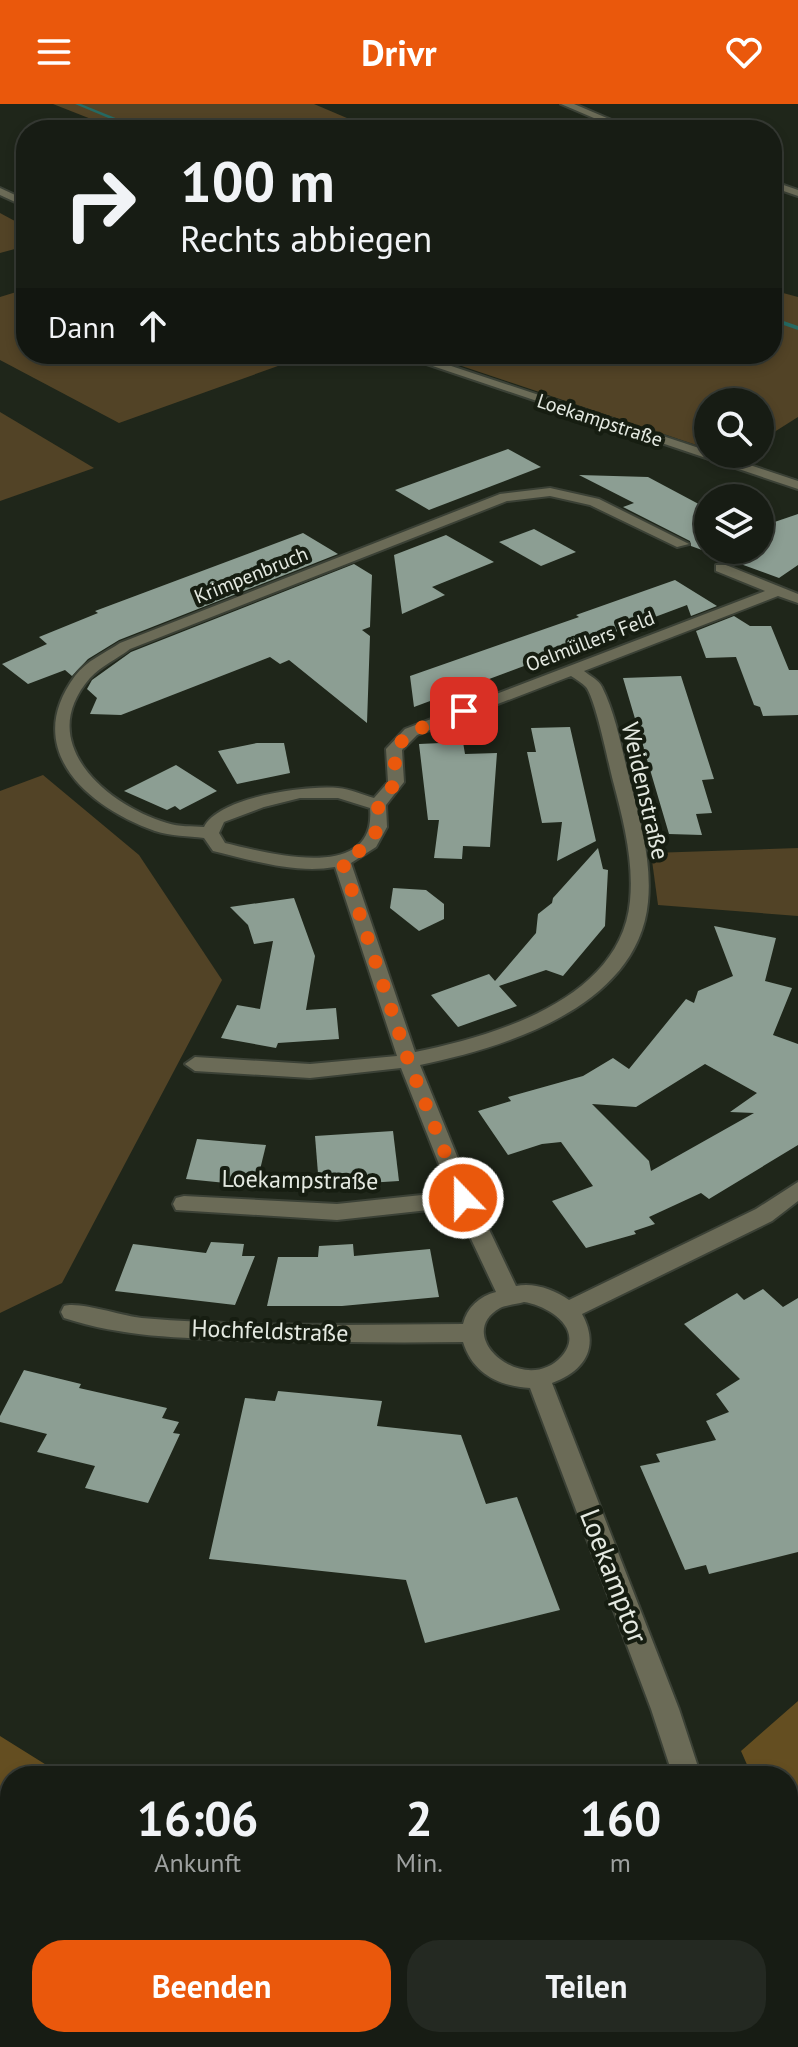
<!DOCTYPE html>
<html lang="de">
<head>
<meta charset="utf-8">
<style>
  :root { --surface:#171c14; --page:#242922; --text:#f1f3f6; --muted:#9ea1a0; --line:#363a34; --accent:#ea580c }
  body { margin:0; font-family:"PT Sans",sans-serif; background:var(--page); color:var(--text); height:100vh; display:flex; flex-direction:column; font-size:30px; white-space:nowrap }
  * { box-sizing:border-box; margin:0 }
  p { font-size:26px; color:var(--muted) }
  .icon { flex:none; width:44px; height:44px; fill:none; stroke:currentColor; stroke-width:2; stroke-linecap:round; stroke-linejoin:round }
  .map { position:relative; flex:1; overflow:hidden }
  .drawer { position:absolute; left:0px; top:1662px; width:798px; height:282px; display:flex; flex-direction:column; background:var(--surface); border-radius:32px 32px 0 0; box-shadow:0 4px 12px #0003,0 0 0 2px var(--line) }
  .drawer>* { flex:none }
  .top-card { position:absolute; left:16px; top:16px; width:766px; height:244px; border-radius:32px; box-shadow:0 4px 12px #0003,0 0 0 2px var(--line); background:#171c14; color:var(--text); overflow:hidden }
  .tools { position:absolute; left:694px; top:284px; display:grid; gap:16px }
  .tools a { display:grid; place-items:center; width:80px; height:80px; border-radius:50%; background:var(--surface); box-shadow:0 4px 12px #0003,0 0 0 2px var(--line); font-size:40px }
  .pin { position:absolute; display:grid; place-items:center; width:68px; height:68px; color:#fff; margin:-34px; border-radius:16px; box-shadow:0 4px 12px #0006 }
  .me { position:absolute; width:88px; margin:-44px; rotate:338deg; stroke-linejoin:round; filter:drop-shadow(0 0 6px #0008) }
  .turn { display:flex; align-items:center; gap:28px; height:168px; padding:0 32px; font-size:36px }
  .turn .icon { width:104px; height:104px; stroke-width:2.5 }
  .turn b { display:block; font-size:56px; line-height:68px }
  .then { display:flex; align-items:center; height:76px; padding:0 32px; background:#0003; gap:16px; font-size:30px }
  .eta { display:flex; justify-content:space-evenly; align-items:center; height:136px; text-align:center }
  .eta b { font-size:48px; font-weight:700; line-height:56px }
  .cta { display:flex; gap:16px; margin-top:auto; padding:16px 32px }
  .cta a { flex:1; height:92px; border-radius:32px; background:var(--accent); color:#fff; font-size:32px; font-weight:700; line-height:92px; text-align:center }
  .cta a+a { background:var(--page); color:var(--text) }
  header { display:flex; justify-content:space-between; align-items:center; height:104px; padding:0 32px; background:var(--accent); color:#fff; font-size:36px; font-weight:700 }
  .map>svg:first-child { display:block }
  .green { fill:#524326 }
  .forest { fill:#644e21 }
  .lines { fill:none; stroke-linecap:round; stroke-linejoin:round }
  .stream { fill:#266a63; fill-rule:evenodd }
  .building { fill:#8c9e93; fill-rule:evenodd }
  .minor-casing { stroke:#3b4136; stroke-width:4 }
  .minor { fill:#6b6b57; fill-rule:evenodd }
  .route { stroke:#ea580c; stroke-width:14; stroke-dasharray:0 25.2 }
  .labels { text-anchor:middle; stroke-width:8; stroke-linejoin:round; paint-order:stroke }
  .far-street-label { font-size:20px; fill:#e4e9e1; stroke:#161d11 }
  .street-label { font-size:24px; fill:#e4e9e1; stroke:#161d11 }
  .near-street-label { font-size:28px; fill:#e4e9e1; stroke:#161d11 }
</style>
</head>
<body>
<header><svg class="icon" aria-label="menu" viewBox="0 0 24 24"><path d="M4 6h16M4 12h16M4 18h16"/></svg>Drivr<svg class="icon" aria-label="heart" viewBox="0 0 24 24"><path d="M12 20l-8-8c-3-5 5-10 8-4 3-6 11-1 8 4z"/></svg></header>
<div class="map">
<svg width="798" height="1943" viewBox="0 0 798 1943">
  <rect width="100%" height="100%" fill="#1f261a"/>
  <!-- green -->
  <g class="green">
    <path d="M53 0H314L375 26H119Z"/>
    <path d="M0 109 26 123V142L0 149Z"/>
    <path d="M26 185V250H277L292 257 119 319 0 256V193Z"/>
    <path d="M772 186 798 193V313L760 337V298H708V345L426 250H772Z"/>
    <path d="M0 308 94 364 0 397Z"/>
    <path d="M43 671 139 751 222 876 62 1179 0 1209V687Z"/>
    <path d="M798 744V812L658 801 651 749Z"/>
  </g>
  <!-- forest -->
  <g class="forest">
    <path d="M798 1597V1776L788 1757V1672H752L741 1647Z"/>
    <path d="M0 1632 64 1672H10V1911L0 1910Z"/>
  </g>
  <g class="lines">
    <!-- stream -->
    <g class="stream">
      <path d="M75 0H81L145 26H137Z"/>
      <path d="M772 213 798 222V226L772 217Z"/>
      <path d="M10 1928V1934H97L104 1937 107 1943H0V1932Z"/>
    </g>
  </g>
  <!-- building -->
  <g class="building">
    <path d="M508 345 541 363 429 406 395 386Z"/>
    <path d="M579 371 648 373 708 405V446H760V423L798 410V461L779 474 691 442 690 437 623 403 634 399Z"/>
    <path d="M534 425 576 448 541 462 499 438Z"/>
    <path d="M303 429 338 450 119 536 88 555 72 572 65 566 28 580 2 560 47 540 39 533 98 509 95 507Z"/>
    <path d="M446 431 494 458 432 483 445 491 402 510 394 451Z"/>
    <path d="M354 460 372 471 370 523 362 526 370 532 367 619 289 556 280 560 270 553 121 611 90 610 97 594 87 585 92 576 131 548Z"/>
    <path d="M675 476 717 502 691 512 687 501 414 603 410 572 579 513 576 511Z"/>
    <path d="M734 512 750 522H771L789 566H798V611L763 612 760 603 754 601 736 553 706 554 696 527Z"/>
    <path d="M681 572 714 675 702 676 712 709 696 710 702 731 669 730 623 574Z"/>
    <path d="M570 623 596 737 557 757 562 718 542 719 527 648H536L531 624Z"/>
    <path d="M463 638 465 650 497 649 490 743 463 742 462 755 434 754 439 716H428L419 640Z"/>
    <path d="M257 639H284L290 669 237 680 218 647Z"/>
    <path d="M176 661 217 687 180 706 175 702 167 706 124 687Z"/>
    <path d="M598 744 603 765 608 766 605 822 563 872 546 866 499 882 517 902 458 923 431 891 489 870 495 877 536 829 538 810 552 799 553 794Z"/>
    <path d="M393 784 426 786 444 800V815L419 827 390 804Z"/>
    <path d="M294 794 315 852 306 906 336 904 339 935 278 939 276 944 221 934 237 901 260 905 273 837 254 840 248 821 230 803Z"/>
    <path d="M714 822 776 834 765 877 792 884 773 931 798 940V1041L709 1095 701 1089 649 1113 655 1120 634 1127 636 1130 586 1144 552 1097 593 1082 561 1038 542 1040 508 1051 478 1007 511 997 508 993 583 972 613 954 629 965 686 895 694 899 698 887 733 872ZM705 960 757 989 730 1008 754 1009 651 1067 649 1057 592 1000 636 1003Z"/>
    <path d="M393 1027 399 1077 319 1082 315 1032Z"/>
    <path d="M197 1035 266 1041 256 1082 186 1075Z"/>
    <path d="M211 1138 244 1140 242 1152H255L235 1201 115 1187 133 1140 206 1149Z"/>
    <path d="M353 1140 354 1152 430 1145 439 1193 342 1202H267L278 1153H318L319 1142Z"/>
    <path d="M763 1185 783 1203 798 1194V1448L709 1470 706 1461 685 1466 640 1362 660 1358 656 1350 716 1336 706 1317 729 1308 716 1290 740 1275 684 1220 737 1189 744 1196Z"/>
    <path d="M24 1266 81 1280 79 1284 167 1304 162 1314 179 1318 173 1329 180 1330 148 1399 85 1384 95 1362 37 1348 47 1330 0 1318V1312Z"/>
    <path d="M278 1287 382 1297 377 1322 461 1331 486 1400 517 1393 560 1506 425 1539 406 1476 209 1455 245 1294 275 1297Z"/>
  </g>
  <g class="lines">
    <!-- minor casing -->
    <g class="minor-casing">
      <g id="minor">
        <path d="M561 0H574L635 26H622Z"/>
        <path d="M772 77 798 86V92L772 83Z"/>
        <path d="M0 84 26 96V103L0 91Z"/>
        <path d="M397 250H415L708 347V350H717L798 377V385Z"/>
        <path d="M550 384 599 395 689 440 677 443 590 401 550 392 507 397 130 545C117 555 101 562 90 574 33 639 107 701 167 719 179 723 192 722 204 723 219 693 306 681 338 684 350 685 363 691 374 694L388 678 386 645 405 625 765 487 716 467V461H726L798 490V499L778 492 584 567C590 572 599 576 602 583 616 611 622 647 630 677 640 715 652 758 648 798 638 903 506 943 420 961L474 1094 516 1182C534 1178 555 1186 569 1196L756 1105 798 1078V1097L772 1117 582 1210C600 1243 585 1267 552 1279L679 1605 701 1672H673L651 1605 530 1284C499 1282 473 1270 463 1238 389 1239 315 1238 241 1236 180 1234 122 1233 64 1214L61 1208 64 1202C79 1197 122 1212 142 1214 248 1223 357 1221 463 1220 467 1203 480 1192 496 1188L456 1103 337 1116 176 1106 173 1100 176 1094 184 1092 337 1100 450 1088 401 964 310 974 195 967 185 960 195 953 310 960 397 952 335 763C295 770 251 756 213 747L204 734C188 732 171 732 155 727 87 703 21 645 75 572 86 557 105 549 120 539L500 390ZM571 572C576 575 582 579 586 583 596 596 608 658 613 677 623 715 634 757 630 797 621 895 495 932 415 948L351 759 376 743 387 723 386 701 404 678 402 646 417 631ZM300 694H338L370 704C377 780 267 749 225 739L219 729 224 718 264 703ZM524 1198C546 1201 586 1224 562 1252 525 1294 451 1232 500 1204 506 1201 517 1200 524 1198Z"/>
        <path d="M788 1885 798 1889V1931L788 1927Z"/>
      </g>
    </g>
    <!-- minor -->
    <use href="#minor" class="minor"/>
  </g>
  <g class="lines">
    <!-- route -->
    <path class="route" d="M463 1094 408 956 342 757C371 741 380 735 378 701L396 678 394 645 411 628 464 607"/>
  </g>
  <g class="labels">
    <!-- far-street labels -->
    <g class="far-street-label">
      <text transform="translate(600 316) rotate(18)" y="7">Loekampstraße</text>
      <text transform="translate(251 471) rotate(-22)" y="7">Krimpenbruch</text>
      <text transform="translate(590 537) rotate(-21)" y="7">Oelmüllers Feld</text>
    </g>
    <!-- street labels -->
    <g class="street-label">
      <text transform="translate(645 687) rotate(77)" y="8">Weidenstraße</text>
      <text transform="translate(300 1076) rotate(1)" y="8">Loekampstraße</text>
      <text transform="translate(270 1227) rotate(2)" y="8">Hochfeldstraße</text>
    </g>
    <!-- near-street labels -->
    <g class="near-street-label">
      <text transform="translate(614 1472) rotate(69)" y="10">Loekamptor</text>
    </g>
  </g>
</svg>
<div class="tools">
<a><svg class="icon" aria-label="search" viewBox="0 0 24 24"><circle cx="10" cy="10" r="6"/><path d="M15 15l6 6"/></svg></a>
<a><svg class="icon" aria-label="layers" viewBox="0 0 24 24"><path d="M12 4l9 5-9 5-9-5zM3 14l9 5 9-5"/></svg></a>
</div>
<div class="pin" style="left:464px;top:607px;background:#d93025"><svg class="icon" aria-label="arrive" viewBox="0 0 24 24"><path d="M6 21V4h12l-3 4 3 4H6"/></svg></div>
<svg class="me" style="left:463px;top:1094px" viewBox="-20 -20 40 40"><circle r="17" fill="#ea580c" stroke="#fff" stroke-width="3"/><path d="M0-11L8 9 0 5-8 9z" fill="#fff"/></svg>
<div class="top-card">
<div class="turn"><svg class="icon" aria-label="right" viewBox="0 0 24 24"><path d="M7 20v-9h11M14 6l5 5-5 5"/></svg><div><b>100 m</b>Rechts abbiegen</div></div>
<div class="then">Dann<svg class="icon" aria-label="ahead" viewBox="0 0 24 24"><path d="M12 20V5M6 11l6-6 6 6"/></svg></div>
</div>
<section class="drawer">
<div class="eta">
<div><b>16:06</b><p>Ankunft</p></div>
<div><b>2</b><p>Min.</p></div>
<div><b>160</b><p>m</p></div>
</div>
<div class="cta"><a>Beenden</a><a>Teilen</a></div>
</section>
</div>
</body>
</html>
